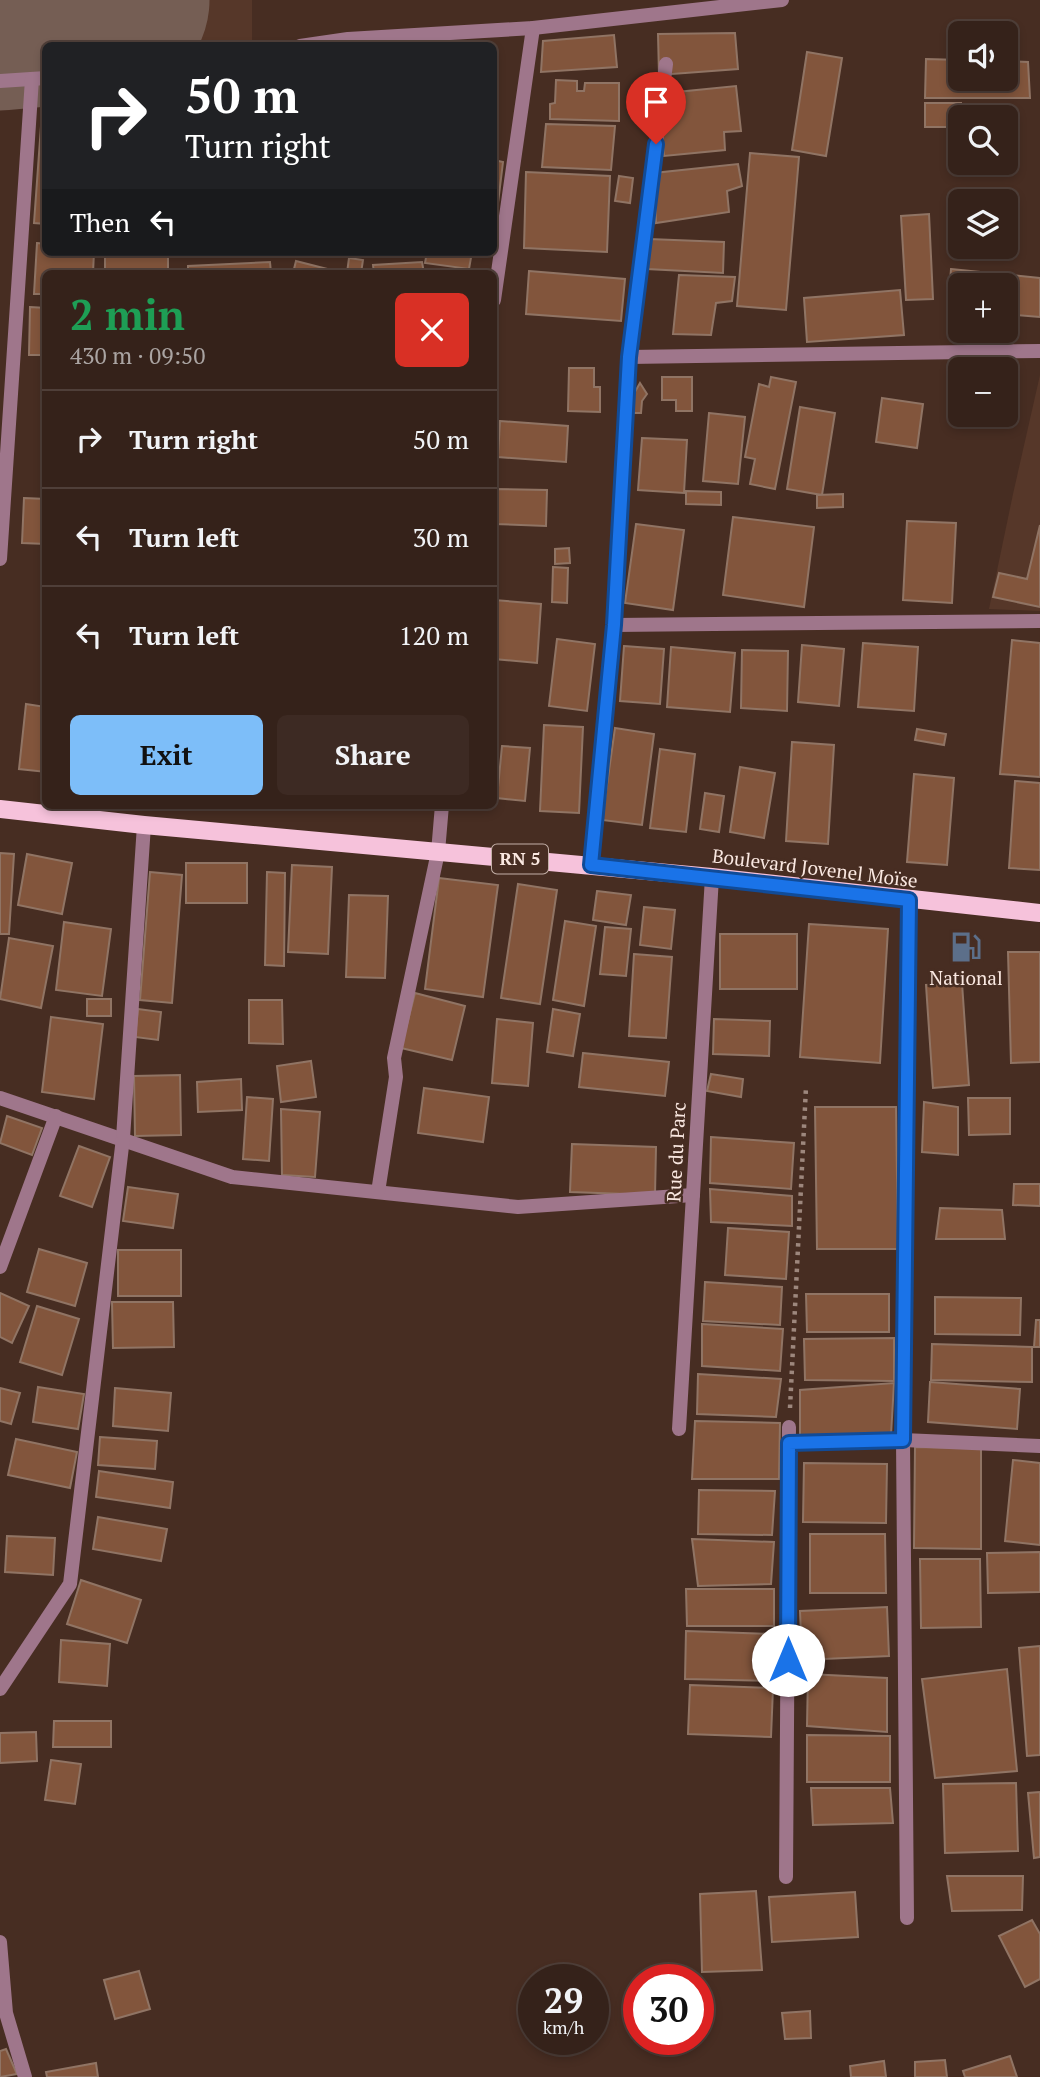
<!DOCTYPE html>
<html lang="en">
<head>
<meta charset="utf-8">
<style>
  :root { --surface:#35221a; --page:#3d2a23; --text:#f1f3f6; --muted:#aaa4a2; --line:#4f3f39; --accent:#7dbef9 }
  body { margin:0; font-family:"PT Serif",serif; background:var(--page); color:var(--text); height:100vh; display:flex; flex-direction:column; font-size:26px; white-space:nowrap }
  * { box-sizing:border-box; margin:0 }
  p { font-size:23px; color:var(--muted) }
  .icon { flex:none; width:38px; height:38px; fill:none; stroke:currentColor; stroke-width:2; stroke-linecap:round; stroke-linejoin:round }
  .map { position:relative; flex:1; overflow:hidden }
  .sheet { position:absolute; left:42px; top:270px; width:455px; height:539px; display:flex; flex-direction:column; background:var(--surface); border-radius:10px; box-shadow:0 4px 10px #0003,0 0 0 2px var(--line) }
  .sheet>* { flex:none }
  .banner { position:absolute; left:42px; top:42px; width:455px; height:214px; border-radius:10px; box-shadow:0 4px 10px #0003,0 0 0 2px var(--line); background:#202124; color:#fff; overflow:hidden }
  .fabs { position:absolute; left:948px; top:21px; display:grid; gap:14px }
  .fabs a { display:grid; place-items:center; width:70px; height:70px; border-radius:10px; background:var(--surface); box-shadow:0 4px 10px #0003,0 0 0 2px var(--line); font-size:35px }
  .speed { position:absolute; left:518px; top:1964px; display:flex; gap:14px; font-size:35px; font-weight:700; text-align:center }
  .speed>* { display:grid; place-content:center; width:91px; height:91px; border-radius:50%; background:var(--surface); box-shadow:0 4px 10px #0003,0 0 0 2px var(--line); line-height:1 }
  .speed small { font-size:18px; font-weight:400 }
  .speed .limit { border:10px solid #d22; background:#fff; color:#111 }
  .pin { position:absolute; display:grid; place-items:center; width:60px; height:60px; color:#fff; margin:-72px -30px; border-radius:50% 50% 50% 0; rotate:-45deg; box-shadow:0 0 7px #0007 }
  .pin .icon { rotate:45deg }
  .me { position:absolute; width:77px; margin:-38px; rotate:0deg; stroke-linejoin:round; filter:drop-shadow(0 0 5px #0008) }
  .turn { display:flex; align-items:center; gap:24px; height:147px; padding:0 28px; font-size:32px }
  .turn .icon { width:91px; height:91px; stroke-width:2.5 }
  .turn b { display:block; font-size:49px; line-height:60px }
  .then { display:flex; align-items:center; height:66px; padding:0 28px; background:#0003; gap:14px; font-size:26px }
  .round { display:grid; place-items:center; flex:none; width:74px; height:74px; border-radius:10px; background:var(--page) }
  .headline { display:flex; align-items:center; justify-content:space-between; height:119px; padding:0 28px }
  h1 { font-size:42px; font-weight:600; line-height:52px; color:#1e9e55 }
  .primary-button { display:flex; gap:14px; margin-top:auto; padding:14px 28px }
  .primary-button a { flex:1; height:80px; border-radius:10px; background:var(--accent); color:#111; font-size:28px; font-weight:600; line-height:80px; text-align:center }
  .primary-button a+a { background:var(--page); color:var(--text) }
  ul { padding:0; list-style:none }
  li { display:flex; align-items:center; gap:21px; height:98px; padding:0 28px; border-top:2px solid var(--line) }
  li div { flex:1 }
  li b { display:block; font-size:26px }
  li em { font-style:normal }
  .map>svg:first-child { display:block }
  .built { fill:#563729 }
  .lines { fill:none; stroke-linecap:round; stroke-linejoin:round }
  .runway { stroke:#755e54; stroke-width:201 }
  .building { fill:#82553c; stroke:#907464; stroke-width:2 }
  .path { stroke:#9d877d; stroke-width:4.5; stroke-dasharray:3.5 5; stroke-linecap:butt }
  .minor { stroke:#9f768b; stroke-width:14 }
  .primary { stroke:#f6c2db; stroke-width:18 }
  .route-casing { stroke:#114b97; stroke-width:18 }
  .route { stroke:#1a73e8; stroke-width:12 }
  .labels { text-anchor:middle; stroke-width:5; stroke-linejoin:round; paint-order:stroke }
  .shield { fill:#472d22; stroke:#c4b0a8; stroke-width:2 }
  .shield-label { font-size:18px; font-weight:bold; fill:#fae8e1 }
  .street-label { font-size:19px; fill:#fae8e1; stroke:#472d22 }
  .poi-label { font-size:19px; fill:#fae8e1; stroke:#472d22 }
</style>
</head>
<body>
<div class="map">
<svg width="1040" height="2077" viewBox="0 0 1040 2077">
  <rect width="100%" height="100%" fill="#472d22"/>
  <!-- built -->
  <g class="built">
    <path d="M0 0H252V45L46 46 45 95 0 100Z"/>
    <path d="M1040 375V611L989 609 1013 494Z"/>
  </g>
  <g class="lines">
    <!-- runway -->
    <path class="runway" d="M0 10 109 0"/>
  </g>
  <!-- building -->
  <g class="building">
    <path d="M735 33 738 69 659 75 658 34Z"/>
    <path d="M614 35 617 67 541 72 543 41Z"/>
    <path d="M807 52 842 58 826 156 792 150Z"/>
    <path d="M926 59 961 60V79H1006V61L1028 62 1030 98H925Z"/>
    <path d="M556 80 577 81V91H584L585 83H619V121L550 119V104L555 103Z"/>
    <path d="M736 86 741 131 724 132 725 150 664 156 657 94Z"/>
    <rect x="925" y="103" width="36" height="24"/>
    <path d="M1017 110 1018 152H1006V117H973V111Z"/>
    <path d="M546 124 615 126 611 170 542 167Z"/>
    <path d="M41 126H46V224L34 223Z"/>
    <path d="M750 153 799 157 786 310 737 306Z"/>
    <path d="M494 160 503 162 498 203 494 202Z"/>
    <path d="M738 164 742 186 727 191 729 212 656 223 654 173Z"/>
    <path d="M526 172 610 176 607 252 524 248Z"/>
    <path d="M619 176 633 178 630 203 615 201Z"/>
    <path d="M929 214 933 299 906 300 901 216Z"/>
    <path d="M649 239 724 242 723 273 647 269Z"/>
    <path d="M37 243 46 244V252H94L93 273H46V294H34Z"/>
    <path d="M427 252H472L469 269 425 263Z"/>
    <rect x="105" y="255" width="63" height="18"/>
    <path d="M349 258 363 260 361 273H347Z"/>
    <path d="M296 261 335 271 334 273H293Z"/>
    <path d="M270 262 271 273H188V266Z"/>
    <path d="M422 262 424 273H374L373 265Z"/>
    <path d="M951 269 1040 278V317L1006 314V285H961V309L948 308Z"/>
    <path d="M529 271 625 279 621 321 526 314Z"/>
    <path d="M679 275 735 277 732 301 716 303 711 335 673 334Z"/>
    <path d="M900 290 904 335 807 342 804 298Z"/>
    <path d="M30 307 46 308V355H29Z"/>
    <path d="M569 368H594V387H600V412L568 411Z"/>
    <path d="M662 377H692V411H676V400H662Z"/>
    <path d="M771 377 796 382 775 489 750 484 755 459 745 457 759 384 769 387Z"/>
    <path d="M640 383 647 394 642 401 641 413H630L632 397Z"/>
    <path d="M882 398 923 404 917 448 876 442Z"/>
    <path d="M800 407 835 413 822 495 787 489Z"/>
    <path d="M709 413 745 417 738 484 703 481Z"/>
    <path d="M500 421 568 426 566 462 498 457Z"/>
    <path d="M642 438 687 440 684 493 638 490Z"/>
    <path d="M494 489 547 490 546 526 494 524Z"/>
    <path d="M686 491 721 492V505L686 504Z"/>
    <path d="M843 494V507L817 508V495Z"/>
    <path d="M24 498 46 499V544L22 543Z"/>
    <path d="M733 517 814 527 804 607 723 595Z"/>
    <path d="M907 521 956 523 952 603 903 600Z"/>
    <path d="M636 524 684 530 673 610 625 603Z"/>
    <path d="M1040 525V607L993 597 999 573 1027 579Z"/>
    <path d="M569 548 570 563 555 564V549Z"/>
    <path d="M553 567 568 568 567 603 552 602Z"/>
    <path d="M494 600 541 604 537 663 494 659Z"/>
    <path d="M557 639 595 644 587 711 549 706Z"/>
    <path d="M1012 640 1040 643V777L1000 774Z"/>
    <path d="M863 643 918 647 914 711 858 707Z"/>
    <path d="M802 645 844 649 839 706 798 702Z"/>
    <path d="M624 646 664 649 660 704 620 701Z"/>
    <path d="M671 647 735 653 730 712 667 707Z"/>
    <path d="M742 650 788 651 787 711 741 708Z"/>
    <path d="M26 704 46 707V772L19 769Z"/>
    <path d="M544 725 583 727 579 813 540 811Z"/>
    <path d="M615 728 654 734 642 825 602 820Z"/>
    <path d="M917 729 946 734 944 745 915 740Z"/>
    <path d="M792 742 834 745 828 844 786 841Z"/>
    <path d="M502 746 530 748 525 801 497 798Z"/>
    <path d="M660 749 695 754 686 832 650 828Z"/>
    <path d="M740 767 775 773 764 838 730 832Z"/>
    <path d="M914 774 954 778 947 865 907 862Z"/>
    <path d="M1015 781 1040 783V870L1009 868Z"/>
    <path d="M705 793 724 796 719 832 700 829Z"/>
    <path d="M0 853 14 854 9 934H0Z"/>
    <path d="M27 854 72 863 62 914 18 905Z"/>
    <rect x="186" y="863" width="61" height="40"/>
    <path d="M292 865 332 867 328 954 288 952Z"/>
    <path d="M150 872 182 875 172 1003 140 1000Z"/>
    <path d="M267 872 285 873 284 966 265 965Z"/>
    <path d="M439 878 498 885 483 997 425 989Z"/>
    <path d="M518 884 557 890 540 1004 501 998Z"/>
    <path d="M597 891 631 895 626 925 593 920Z"/>
    <path d="M349 895 388 896 385 978 346 977Z"/>
    <path d="M644 907 675 910 671 949 640 945Z"/>
    <path d="M565 921 596 926 584 1006 553 1000Z"/>
    <path d="M64 922 111 929 102 996 56 990Z"/>
    <path d="M809 924 888 929 880 1063 800 1057Z"/>
    <path d="M605 927 631 929 626 976 600 974Z"/>
    <rect x="720" y="934" width="77" height="55"/>
    <path d="M9 938 53 946 41 1008 0 999Z"/>
    <path d="M1008 952H1040V1062L1011 1063Z"/>
    <path d="M634 954 672 957 666 1038 629 1036Z"/>
    <path d="M962 983 969 1085 933 1088 926 985Z"/>
    <path d="M415 993 465 1006 452 1060 401 1048Z"/>
    <rect x="87" y="999" width="24" height="17"/>
    <path d="M249 1000H282L283 1044 249 1043Z"/>
    <path d="M138 1009 161 1012 158 1040 135 1037Z"/>
    <path d="M553 1009 580 1014 573 1056 547 1052Z"/>
    <path d="M51 1017 103 1024 94 1099 42 1092Z"/>
    <path d="M497 1019 533 1023 528 1086 492 1083Z"/>
    <path d="M714 1019 770 1021 769 1056 713 1054Z"/>
    <path d="M583 1053 669 1062 665 1096 579 1087Z"/>
    <path d="M311 1061 316 1097 281 1102 277 1066Z"/>
    <path d="M711 1074 743 1079 741 1097 707 1091Z"/>
    <path d="M180 1075 181 1135 135 1136 134 1076Z"/>
    <path d="M241 1079 242 1110 198 1112 197 1082Z"/>
    <path d="M424 1088 489 1097 483 1142 418 1133Z"/>
    <path d="M247 1097 273 1099 269 1161 243 1159Z"/>
    <path d="M968 1098H1010V1134L969 1135Z"/>
    <path d="M924 1102 958 1107V1155L922 1152Z"/>
    <path d="M815 1107H896L898 1249H817Z"/>
    <path d="M281 1109 320 1112 315 1177 282 1175Z"/>
    <path d="M7 1116 42 1128 32 1155 0 1143Z"/>
    <path d="M711 1137 794 1143 791 1189 710 1183Z"/>
    <path d="M572 1144 656 1147 655 1195 570 1192Z"/>
    <path d="M79 1146 110 1157 92 1207 60 1196Z"/>
    <path d="M1014 1184H1040V1206L1013 1205Z"/>
    <path d="M128 1187 178 1194 173 1228 123 1221Z"/>
    <path d="M710 1189 792 1196V1226L711 1222Z"/>
    <path d="M940 1208 1002 1210 1005 1239H936Z"/>
    <path d="M728 1228 789 1232 786 1279 725 1275Z"/>
    <path d="M39 1249 87 1263 75 1306 27 1292Z"/>
    <rect x="118" y="1250" width="63" height="46"/>
    <path d="M705 1282 782 1287 780 1325 703 1321Z"/>
    <path d="M0 1293 29 1306 12 1343 0 1337Z"/>
    <path d="M806 1294H889V1332H807Z"/>
    <path d="M935 1297 1021 1298 1020 1335 935 1334Z"/>
    <path d="M112 1302H173L174 1347 113 1348Z"/>
    <path d="M37 1306 79 1319 62 1375 20 1362Z"/>
    <path d="M1036 1320H1040V1347H1034Z"/>
    <path d="M702 1324 783 1329 780 1371 702 1366Z"/>
    <path d="M894 1338V1381L805 1380 804 1339Z"/>
    <path d="M932 1344 1032 1347V1382L931 1380Z"/>
    <path d="M698 1374 781 1379 776 1417 697 1414Z"/>
    <path d="M930 1382 1020 1389 1017 1429 928 1422Z"/>
    <path d="M894 1383 891 1435 800 1436V1390Z"/>
    <path d="M38 1387 84 1394 78 1429 33 1422Z"/>
    <path d="M0 1388 20 1393 11 1424 0 1421Z"/>
    <path d="M115 1388 171 1393 168 1431 113 1426Z"/>
    <path d="M695 1421 780 1423 779 1479H692Z"/>
    <path d="M100 1437 157 1441 155 1469 98 1465Z"/>
    <path d="M16 1439 77 1452 70 1488 8 1475Z"/>
    <path d="M915 1447 981 1448V1549L914 1548Z"/>
    <path d="M1013 1460 1040 1463V1545L1005 1541Z"/>
    <path d="M804 1463 887 1464 886 1523 803 1522Z"/>
    <path d="M99 1471 173 1482 170 1508 96 1497Z"/>
    <path d="M699 1490 775 1491 772 1535 698 1534Z"/>
    <path d="M98 1517 167 1529 161 1561 93 1549Z"/>
    <path d="M810 1534H885L886 1593H810Z"/>
    <path d="M7 1536 55 1538 53 1575 5 1572Z"/>
    <path d="M692 1539 774 1542 771 1584 698 1586Z"/>
    <path d="M1040 1552V1592L988 1593 987 1553Z"/>
    <path d="M920 1559H980L981 1627 921 1628Z"/>
    <path d="M81 1580 141 1600 127 1643 67 1624Z"/>
    <path d="M686 1589H774V1626H687Z"/>
    <path d="M887 1607 889 1656 802 1660 800 1611Z"/>
    <path d="M686 1631 775 1634 773 1681 685 1679Z"/>
    <path d="M61 1640 110 1644 107 1686 59 1682Z"/>
    <path d="M1040 1646V1755L1027 1756 1019 1648Z"/>
    <path d="M1007 1669 1017 1771 935 1778 922 1679Z"/>
    <path d="M808 1674 887 1678V1732L807 1726Z"/>
    <path d="M690 1685 773 1688 771 1737 688 1734Z"/>
    <path d="M54 1721H111V1747H53Z"/>
    <path d="M36 1732 37 1761 0 1763V1733Z"/>
    <path d="M807 1735 890 1736V1782H807Z"/>
    <path d="M51 1760 81 1764 75 1804 45 1800Z"/>
    <path d="M1016 1783 1018 1851 945 1853 943 1784Z"/>
    <path d="M811 1788H890L893 1823 813 1825Z"/>
    <path d="M1040 1792V1857L1034 1858 1028 1793Z"/>
    <path d="M947 1876H1023L1022 1910 952 1911Z"/>
    <path d="M756 1891 762 1970 702 1972 700 1894Z"/>
    <path d="M855 1892 858 1937 772 1942 769 1897Z"/>
    <path d="M1032 1920 1040 1934V1979L1025 1987 999 1936Z"/>
    <path d="M139 1971 150 2009 115 2019 104 1980Z"/>
    <path d="M810 2011 811 2038 785 2039 782 2013Z"/>
    <path d="M6 2049 17 2074 0 2077V2051Z"/>
    <path d="M1010 2056 1017 2077H965L963 2071Z"/>
    <path d="M945 2060 947 2077H915V2062Z"/>
    <path d="M884 2061 886 2077H851L850 2066Z"/>
    <path d="M96 2063 98 2077H47L46 2072Z"/>
  </g>
  <g class="lines">
    <!-- path -->
    <path class="path" d="M790 1408 806 1087"/>
    <!-- minor -->
    <g class="minor">
      <path d="M300 46 348 39 533 28 782 0"/>
      <path d="M0 81 46 78"/>
      <path d="M494 300 533 28"/>
      <path d="M629 357 1040 351"/>
      <path d="M0 559 32 79"/>
      <path d="M614 625 1040 621"/>
      <path d="M591 865 614 625 629 357 666 64"/>
      <path d="M0 1098 232 1177 518 1207 693 1195"/>
      <path d="M378 1192 396 1077 394 1058 438 852 442 805"/>
      <path d="M0 1267 56 1116"/>
      <path d="M679 1429 712 877"/>
      <path d="M789 1443 903 1440 1040 1446"/>
      <path d="M0 1689 70 1584 123 1138 144 825"/>
      <path d="M786 1877 789 1427"/>
      <path d="M907 1918 903 1440 909 900"/>
      <path d="M0 1942 6 2013 25 2077"/>
    </g>
    <!-- primary -->
    <path class="primary" d="M0 809 144 825 712 877 1040 913"/>
  </g>
  <g class="lines">
    <!-- route casing -->
    <g class="route-casing">
      <path id="route" d="M656 144 629 357 614 625 591 865 909 900 903 1440 789 1443 788 1660"/>
    </g>
    <!-- route -->
    <use href="#route" class="route"/>
  </g>
  <!-- icons -->
  <defs>
    <g id="fuel-bare" transform="scale(2.415)"><path d="M-5.5-6h7V0h2V4h1.3V-2.5L3-4.5l.8-.8L6-3V5H2.5V1h-1V6h-7ZM-4.2-4.7v3.2H.2V-4.7Z" fill="#5c6f8a" stroke="#472d22" stroke-width="2.5" paint-order="stroke"/></g>
  </defs>
  <g fill-rule="evenodd">
    <use href="#fuel-bare" x="966" y="947"/>
  </g>
  <g class="labels">
    <!-- shield labels -->
    <rect class="shield" x="492" y="844.5" width="56" height="29" rx="5"/>
    <g class="shield-label">
      <text x="520" y="865">RN 5</text>
    </g>
    <!-- street labels -->
    <g class="street-label">
      <text transform="translate(815 868) rotate(7)" y="7">Boulevard Jovenel Moïse</text>
      <text transform="translate(676 1152) rotate(-87)" y="7">Rue du Parc</text>
    </g>
    <!-- poi labels -->
    <g class="poi-label">
      <text x="966" y="985">National</text>
    </g>
  </g>
</svg>
<div class="fabs">
<a><svg class="icon" aria-label="sound" viewBox="0 0 24 24"><path d="M4 9h4l5-4v14l-5-4H4zM17 9q2 3 0 6"/></svg></a>
<a><svg class="icon" aria-label="search" viewBox="0 0 24 24"><circle cx="10" cy="10" r="6"/><path d="M15 15l6 6"/></svg></a>
<a><svg class="icon" aria-label="layers" viewBox="0 0 24 24"><path d="M12 4l9 5-9 5-9-5zM3 14l9 5 9-5"/></svg></a>
<a>+</a>
<a>−</a>
</div>
<div class="speed"><div>29<small>km/h</small></div><div class="limit">30</div></div>
<div class="pin" style="left:656px;top:144px;background:#d93025"><svg class="icon" aria-label="arrive" viewBox="0 0 24 24"><path d="M6 21V4h12l-3 4 3 4H6"/></svg></div>
<svg class="me" style="left:788px;top:1660px" viewBox="-20 -20 40 40"><circle r="19" fill="#fff"/><path d="M0-13L10 11 0 6-10 11z" fill="#1a73e8"/></svg>
<div class="banner">
<div class="turn"><svg class="icon" aria-label="right" viewBox="0 0 24 24"><path d="M7 20v-9h11M14 6l5 5-5 5"/></svg><div><b>50 m</b>Turn right</div></div>
<div class="then">Then<svg class="icon" aria-label="left" viewBox="0 0 24 24"><path d="M17 20v-9H6M10 6l-5 5 5 5"/></svg></div>
</div>
<section class="sheet">
<div class="headline"><div><h1>2 min</h1><p>430 m · 09:50</p></div><a class="round" style="background:#d93025;color:#fff"><svg class="icon" aria-label="close" viewBox="0 0 24 24"><path d="M6 6l12 12M18 6L6 18"/></svg></a></div>
<ul>
<li><svg class="icon" aria-label="right" viewBox="0 0 24 24"><path d="M7 20v-9h11M14 6l5 5-5 5"/></svg><div><b>Turn right</b></div><em>50 m</em></li>
<li><svg class="icon" aria-label="left" viewBox="0 0 24 24"><path d="M17 20v-9H6M10 6l-5 5 5 5"/></svg><div><b>Turn left</b></div><em>30 m</em></li>
<li><svg class="icon" aria-label="left" viewBox="0 0 24 24"><path d="M17 20v-9H6M10 6l-5 5 5 5"/></svg><div><b>Turn left</b></div><em>120 m</em></li>
</ul>
<div class="primary-button"><a>Exit</a><a>Share</a></div>
</section>
</div>
</body>
</html>
